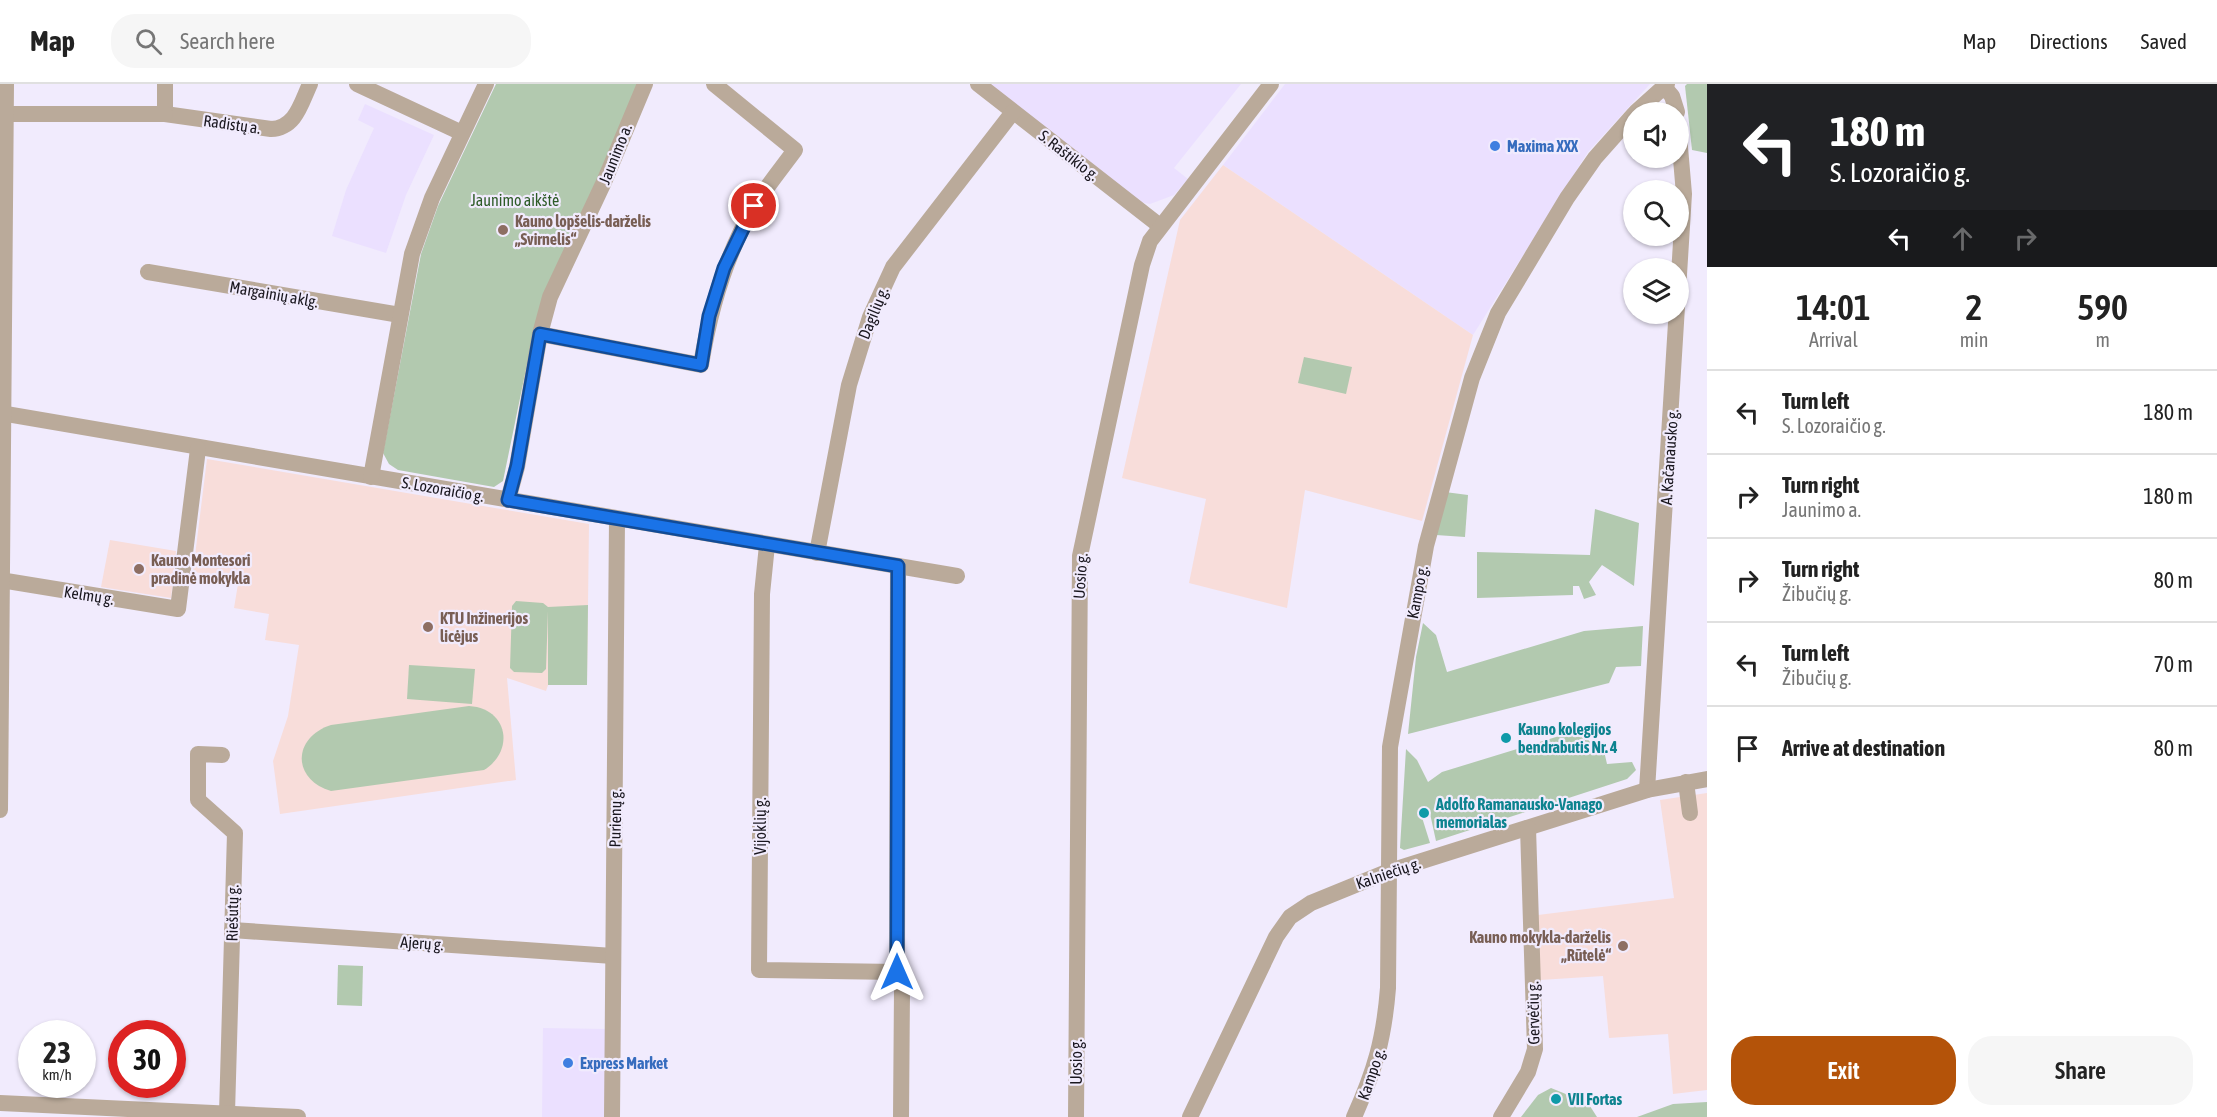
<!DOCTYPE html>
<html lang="en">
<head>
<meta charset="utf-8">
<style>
  :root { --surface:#fff; --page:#f6f6f6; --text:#222; --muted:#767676; --line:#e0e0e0; --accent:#b45309 }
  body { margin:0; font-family:"Asap Condensed",sans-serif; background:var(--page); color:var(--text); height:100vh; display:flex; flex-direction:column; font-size:22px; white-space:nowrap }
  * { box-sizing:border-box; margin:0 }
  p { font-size:20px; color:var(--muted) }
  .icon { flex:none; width:33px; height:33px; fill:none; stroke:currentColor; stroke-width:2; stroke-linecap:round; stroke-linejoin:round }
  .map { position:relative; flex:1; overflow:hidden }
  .details { display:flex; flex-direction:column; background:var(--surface); width:510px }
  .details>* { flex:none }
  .top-card { background:#202124; color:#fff; overflow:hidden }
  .tools { position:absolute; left:1623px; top:18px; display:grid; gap:12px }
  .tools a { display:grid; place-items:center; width:66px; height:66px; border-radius:50%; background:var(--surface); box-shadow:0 2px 4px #0004; font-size:30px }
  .speed { position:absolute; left:18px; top:936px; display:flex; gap:12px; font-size:30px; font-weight:700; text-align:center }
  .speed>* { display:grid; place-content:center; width:78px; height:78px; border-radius:50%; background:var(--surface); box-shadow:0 2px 4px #0004; line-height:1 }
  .speed small { font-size:15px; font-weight:400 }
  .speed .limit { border:9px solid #d22; background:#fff; color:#111 }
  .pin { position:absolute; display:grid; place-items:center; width:51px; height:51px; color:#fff; margin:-26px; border:3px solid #fff; border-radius:50%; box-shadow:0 2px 6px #0007 }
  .me { position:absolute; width:66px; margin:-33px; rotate:0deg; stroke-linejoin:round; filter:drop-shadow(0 0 4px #0008) }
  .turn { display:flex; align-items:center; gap:21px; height:126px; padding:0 24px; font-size:27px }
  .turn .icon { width:78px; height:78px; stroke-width:2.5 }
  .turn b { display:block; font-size:42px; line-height:51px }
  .lanes { display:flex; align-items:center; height:57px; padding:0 24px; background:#0003; justify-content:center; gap:30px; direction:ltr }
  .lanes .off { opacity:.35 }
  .eta { display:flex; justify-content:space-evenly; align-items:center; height:102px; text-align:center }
  .eta b { font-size:36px; font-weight:600; line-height:42px }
  .action { display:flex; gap:12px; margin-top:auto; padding:12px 24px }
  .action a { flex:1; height:69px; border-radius:24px; background:var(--accent); color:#fff; font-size:24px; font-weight:600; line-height:69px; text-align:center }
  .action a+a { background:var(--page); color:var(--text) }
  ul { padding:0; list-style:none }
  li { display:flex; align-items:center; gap:18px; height:84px; padding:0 24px; border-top:2px solid var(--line) }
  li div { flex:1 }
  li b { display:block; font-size:22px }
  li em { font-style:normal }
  header { display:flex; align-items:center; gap:36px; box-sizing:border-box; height:84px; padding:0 30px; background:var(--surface); border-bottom:2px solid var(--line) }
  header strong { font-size:28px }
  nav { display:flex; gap:33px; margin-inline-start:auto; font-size:21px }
  .search { width:420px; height:54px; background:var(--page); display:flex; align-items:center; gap:15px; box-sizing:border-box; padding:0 21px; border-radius:24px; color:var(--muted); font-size:22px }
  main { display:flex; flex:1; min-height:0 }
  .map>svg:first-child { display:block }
  .built { fill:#ebe0ff }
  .education { fill:#f8ddda }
  .green { fill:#b2c9af }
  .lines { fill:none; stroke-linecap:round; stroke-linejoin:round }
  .minor { stroke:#baaa9a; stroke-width:16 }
  .route-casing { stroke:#114b97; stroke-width:15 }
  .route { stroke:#1a73e8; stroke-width:10 }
  .shop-dot { fill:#3f7fe0; stroke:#f1ebfd; stroke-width:2 }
  .education-dot { fill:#8d6e63; stroke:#f1ebfd; stroke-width:2 }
  .culture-dot { fill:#0f9aa8; stroke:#f1ebfd; stroke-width:2 }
  .labels { text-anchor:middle; stroke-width:4.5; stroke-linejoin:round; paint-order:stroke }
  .street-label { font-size:16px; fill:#19161e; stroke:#f1ebfd }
  .shop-label { font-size:16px; font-weight:bold; fill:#366cbe; stroke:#f1ebfd; text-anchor:start }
  .park-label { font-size:16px; fill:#2d5b27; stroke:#f1ebfd }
  .education-label { font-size:16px; font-weight:bold; fill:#785e54; stroke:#f1ebfd; text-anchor:start }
  .culture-label { font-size:16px; font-weight:bold; fill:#0d838f; stroke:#f1ebfd; text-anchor:start }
</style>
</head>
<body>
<header>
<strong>Map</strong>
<div class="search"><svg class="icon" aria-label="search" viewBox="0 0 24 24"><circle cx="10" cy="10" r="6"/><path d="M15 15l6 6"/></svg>Search here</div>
<nav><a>Map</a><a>Directions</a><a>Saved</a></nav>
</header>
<main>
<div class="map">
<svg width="1707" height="1033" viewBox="0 0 1707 1033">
  <rect width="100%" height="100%" fill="#f1ebfd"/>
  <!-- built -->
  <g class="built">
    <path d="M990 0H1241L1174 84 1188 95 1174 111 1150 120 1140 118Z"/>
    <path d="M1285 0H1650L1588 68 1473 251 1223 81Z"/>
    <path d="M365 20 434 51 406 111 386 169 332 152 346 106 374 44 358 36Z"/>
    <path d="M543 944 607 945 606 1033H542Z"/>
  </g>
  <!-- education -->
  <g class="education">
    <path d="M1223 81 1473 251 1422 437 1305 406 1287 524 1189 499 1206 415 1122 394 1180 136Z"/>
    <path d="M207 375 589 440 587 601H548L546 607 507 594 516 696 280 730 273 677 288 632 299 561 265 556 269 530 234 524 239 494 193 488Z"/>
    <path d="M110 456 176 467 171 514 101 503Z"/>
    <path d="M1707 709V1006L1673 1010 1668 950 1609 954 1603 892 1540 896 1538 831 1674 814 1660 716Z"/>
  </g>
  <!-- green -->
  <g class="green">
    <path d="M496 0H639L534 246 503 397 494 403 398 386 389 380 383 369 421 170 438 122Z"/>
    <path d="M1687 0H1707V69L1692 66 1685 2Z"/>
    <path d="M1304 273 1352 283 1346 310 1298 299Z"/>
    <path d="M1445 408 1468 411 1465 453 1436 451Z"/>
    <path d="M1595 425 1639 439 1634 502 1602 481 1589 498 1596 511 1584 515 1579 502H1573V511L1477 514V468L1590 471Z"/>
    <path d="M516 517 543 519 548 523 588 521 587 601H548V527L546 585 542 589 514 588 510 584 512 522Z"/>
    <path d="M1423 539 1436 551 1447 588 1584 547 1643 542 1641 582 1616 583 1609 599 1408 650 1416 573Z"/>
    <path d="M409 581 475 585 472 620 407 615Z"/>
    <path d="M469 622C507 624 516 666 484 686L331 707C291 695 293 653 331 641Z"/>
    <path d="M1579 646 1590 658 1591 664 1604 667 1607 680 1632 678 1636 686 1627 695 1436 757 1429 725 1420 727 1430 759 1404 766 1400 764 1406 665 1417 676 1428 698 1442 688Z"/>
    <path d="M338 881 363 882 362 922 337 921Z"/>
    <path d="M1551 1004 1588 1019 1597 1033H1521L1538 1011Z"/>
    <path d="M1707 1018V1033H1637L1673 1020Z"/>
  </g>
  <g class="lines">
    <!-- minor -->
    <g class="minor">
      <path d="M165 0V30L271 45C296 44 301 19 310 0"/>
      <path d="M357 0 462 49"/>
      <path d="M978 0 1160 142"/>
      <path d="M1664 3 1672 12 1677 28"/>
      <path d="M1636 28 1667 0"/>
      <path d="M6 30H165"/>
      <path d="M148 188 400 231"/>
      <path d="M540 250 701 281C710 225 725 172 754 123 766 103 781 85 795 66L714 0"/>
      <path d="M0 329 957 492"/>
      <path d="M371 393 412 170 432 114 486 0"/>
      <path d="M508 416 517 383 540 250 550 213 604 98 645 0"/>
      <path d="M767 461 762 510 759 886 897 888"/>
      <path d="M817 469 849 301 870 233 893 183 1013 28"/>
      <path d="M898 482 897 888 902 906 901 1033"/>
      <path d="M0 496 178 525 198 365"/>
      <path d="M222 671 198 670V716L235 749 227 1029"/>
      <path d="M1686 698 1690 729"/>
      <path d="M1647 706 1684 110 1678 40"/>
      <path d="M0 726 6 0"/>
      <path d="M232 846 613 872"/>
      <path d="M0 1019 298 1033"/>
      <path d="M612 1033 617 435"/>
      <path d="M1076 1033 1080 472 1142 181 1150 157 1271 0"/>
      <path d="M1190 1033 1276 853 1290 833 1311 819 1387 788 1647 706 1707 695"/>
      <path d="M1354 1033C1375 986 1384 955 1388 904L1390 663 1426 462 1472 294 1498 229 1567 114 1595 74 1634 30"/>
      <path d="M1501 1033 1528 988 1535 965 1528 744"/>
    </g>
  </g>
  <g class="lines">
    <!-- route casing -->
    <g class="route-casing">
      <path id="route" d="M754 122 724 184 709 232 701 281 540 250 517 382 508 416 898 482 897 888"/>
    </g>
    <!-- route -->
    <use href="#route" class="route"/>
  </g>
  <!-- markers -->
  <g class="shop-dot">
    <circle cx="1495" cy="62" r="6"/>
    <circle cx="568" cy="979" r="6"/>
  </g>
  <g class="education-dot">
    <circle cx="503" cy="146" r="6"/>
    <circle cx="139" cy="485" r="6"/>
    <circle cx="428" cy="543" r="6"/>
    <circle cx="1623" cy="862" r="6"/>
  </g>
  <g class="culture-dot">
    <circle cx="1506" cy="654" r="6"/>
    <circle cx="1424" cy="729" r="6"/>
    <circle cx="1556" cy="1015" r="6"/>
  </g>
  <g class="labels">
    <!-- street labels -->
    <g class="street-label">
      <text transform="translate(232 40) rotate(8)" y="6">Radistų a.</text>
      <text transform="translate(615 70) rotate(-68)" y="6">Jaunimo a.</text>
      <text transform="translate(1069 71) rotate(38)" y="6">S. Raštikio g.</text>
      <text transform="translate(274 210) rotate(10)" y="6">Margainių aklg.</text>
      <text transform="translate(873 229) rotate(-68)" y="6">Dagilių g.</text>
      <text transform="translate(1669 373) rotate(-86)" y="6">A. Kačanausko g.</text>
      <text transform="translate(443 405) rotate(10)" y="6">S. Lozoraičio g.</text>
      <text transform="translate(1080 492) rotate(-86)" y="6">Uosio g.</text>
      <text transform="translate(1417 508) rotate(-79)" y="6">Kampo g.</text>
      <text transform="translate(89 511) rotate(9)" y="6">Kelmų g.</text>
      <text transform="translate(615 734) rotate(-89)" y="6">Purienų g.</text>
      <text transform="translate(760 742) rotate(-90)" y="6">Vijoklių g.</text>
      <text transform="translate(1388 789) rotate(-19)" y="6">Kalniečių g.</text>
      <text transform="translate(232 829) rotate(-89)" y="6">Riešutų g.</text>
      <text transform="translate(422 859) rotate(4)" y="6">Ajerų g.</text>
      <text transform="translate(1533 929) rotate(-91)" y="6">Gervėčių g.</text>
      <text transform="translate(1076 978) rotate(-90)" y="6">Uosio g.</text>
      <text transform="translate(1371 990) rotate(-71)" y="6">Kampo g.</text>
    </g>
    <!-- shop labels -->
    <g class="shop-label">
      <text x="1507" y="68">Maxima XXX</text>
      <text x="580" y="985">Express Market</text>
    </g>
    <!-- park labels -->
    <g class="park-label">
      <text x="515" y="122">Jaunimo aikštė</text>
    </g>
    <!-- education labels -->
    <g class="education-label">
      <text x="515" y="143">Kauno lopšelis-darželis<tspan x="515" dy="18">„Svirnelis“</tspan></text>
      <text x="151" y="482">Kauno Montesori<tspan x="151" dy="18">pradinė mokykla</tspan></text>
      <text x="440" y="540">KTU Inžinerijos<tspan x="440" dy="18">licėjus</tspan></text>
      <text x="1611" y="859" text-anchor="end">Kauno mokykla-darželis<tspan x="1611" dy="18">„Rūtelė“</tspan></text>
    </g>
    <!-- culture labels -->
    <g class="culture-label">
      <text x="1518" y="651">Kauno kolegijos<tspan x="1518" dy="18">bendrabutis Nr. 4</tspan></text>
      <text x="1436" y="726">Adolfo Ramanausko-Vanago<tspan x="1436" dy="18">memorialas</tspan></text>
      <text x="1568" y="1021">VII Fortas</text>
    </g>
  </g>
</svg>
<div class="tools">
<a><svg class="icon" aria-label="sound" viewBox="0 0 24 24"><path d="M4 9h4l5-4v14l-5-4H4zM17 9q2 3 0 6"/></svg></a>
<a><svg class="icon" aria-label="search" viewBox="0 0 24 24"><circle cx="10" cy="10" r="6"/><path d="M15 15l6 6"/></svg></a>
<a><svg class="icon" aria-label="layers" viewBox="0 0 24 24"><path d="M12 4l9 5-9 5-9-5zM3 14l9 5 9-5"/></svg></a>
</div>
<div class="speed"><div>23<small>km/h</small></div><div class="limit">30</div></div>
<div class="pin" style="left:754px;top:122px;background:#d93025"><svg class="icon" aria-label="arrive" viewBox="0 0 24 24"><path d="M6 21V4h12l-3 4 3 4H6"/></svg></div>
<svg class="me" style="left:897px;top:888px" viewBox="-20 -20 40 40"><path d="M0-17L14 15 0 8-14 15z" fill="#1a73e8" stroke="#fff" stroke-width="4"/></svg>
</div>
<section class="details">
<div class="top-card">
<div class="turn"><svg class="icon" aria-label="left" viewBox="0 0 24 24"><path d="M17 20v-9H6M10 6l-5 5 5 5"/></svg><div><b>180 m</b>S. Lozoraičio g.</div></div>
<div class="lanes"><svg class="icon" aria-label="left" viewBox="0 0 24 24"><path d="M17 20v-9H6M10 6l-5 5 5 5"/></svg><svg class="icon off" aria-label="ahead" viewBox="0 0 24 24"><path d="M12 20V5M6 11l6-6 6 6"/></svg><svg class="icon off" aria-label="right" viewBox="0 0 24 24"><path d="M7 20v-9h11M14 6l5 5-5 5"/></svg></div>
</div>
<div class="eta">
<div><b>14:01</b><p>Arrival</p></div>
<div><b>2</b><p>min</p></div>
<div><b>590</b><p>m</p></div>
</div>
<ul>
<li><svg class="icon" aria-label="left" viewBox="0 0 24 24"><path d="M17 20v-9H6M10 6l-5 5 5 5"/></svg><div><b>Turn left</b><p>S. Lozoraičio g.</p></div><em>180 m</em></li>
<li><svg class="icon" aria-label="right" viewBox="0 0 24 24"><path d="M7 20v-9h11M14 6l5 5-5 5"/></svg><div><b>Turn right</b><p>Jaunimo a.</p></div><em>180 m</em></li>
<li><svg class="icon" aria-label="right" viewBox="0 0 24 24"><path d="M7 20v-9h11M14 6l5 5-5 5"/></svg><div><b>Turn right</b><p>Žibučių g.</p></div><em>80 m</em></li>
<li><svg class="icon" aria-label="left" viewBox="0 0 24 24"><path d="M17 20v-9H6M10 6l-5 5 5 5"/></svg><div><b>Turn left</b><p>Žibučių g.</p></div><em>70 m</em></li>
<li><svg class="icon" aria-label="arrive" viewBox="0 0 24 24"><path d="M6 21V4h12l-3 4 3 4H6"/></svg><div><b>Arrive at destination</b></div><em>80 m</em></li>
</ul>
<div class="action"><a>Exit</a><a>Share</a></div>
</section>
</main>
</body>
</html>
